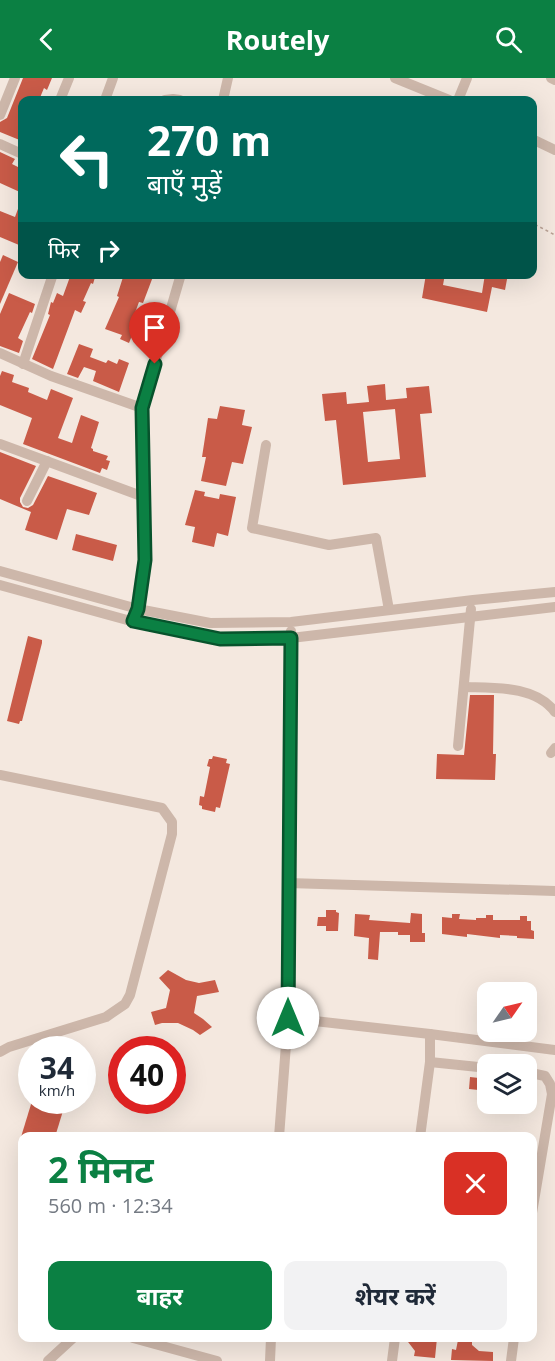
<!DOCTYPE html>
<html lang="hi">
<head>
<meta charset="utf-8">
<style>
  :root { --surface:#fff; --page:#f2f2f3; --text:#1f2937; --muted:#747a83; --accent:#0b8043 }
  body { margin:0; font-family:"Open Sans","Noto Sans Devanagari",sans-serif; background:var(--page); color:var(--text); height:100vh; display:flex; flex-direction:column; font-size:22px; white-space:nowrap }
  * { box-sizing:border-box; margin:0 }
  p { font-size:20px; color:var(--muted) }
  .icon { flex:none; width:33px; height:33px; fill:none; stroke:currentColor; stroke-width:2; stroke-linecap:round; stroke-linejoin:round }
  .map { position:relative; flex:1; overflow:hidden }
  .panel { position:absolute; left:18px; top:1054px; width:519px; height:210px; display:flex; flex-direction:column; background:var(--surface); border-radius:12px; box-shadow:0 6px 24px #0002 }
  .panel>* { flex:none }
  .top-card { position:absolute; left:18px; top:18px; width:519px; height:183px; border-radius:12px; box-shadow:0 6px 24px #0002; background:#00695c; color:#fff; overflow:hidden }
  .needle { width:39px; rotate:56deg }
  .tools { position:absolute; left:477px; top:904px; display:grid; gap:12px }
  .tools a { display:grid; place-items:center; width:60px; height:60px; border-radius:12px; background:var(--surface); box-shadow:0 6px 24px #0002; font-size:30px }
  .speed { position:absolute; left:18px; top:958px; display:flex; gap:12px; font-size:30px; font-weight:700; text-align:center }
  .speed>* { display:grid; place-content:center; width:78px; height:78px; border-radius:50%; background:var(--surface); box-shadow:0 6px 24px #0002; line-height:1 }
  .speed small { font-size:15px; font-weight:400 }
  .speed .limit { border:9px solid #d22; background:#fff; color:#111 }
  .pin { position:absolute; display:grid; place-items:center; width:51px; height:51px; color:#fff; margin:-62px -26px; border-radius:50% 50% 50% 0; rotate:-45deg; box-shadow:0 0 6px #0007 }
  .pin .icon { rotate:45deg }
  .me { position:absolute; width:66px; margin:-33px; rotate:0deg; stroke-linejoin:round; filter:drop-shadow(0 0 4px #0008) }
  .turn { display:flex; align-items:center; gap:21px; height:126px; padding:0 30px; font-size:27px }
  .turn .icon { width:78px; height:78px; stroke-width:2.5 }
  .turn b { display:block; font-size:42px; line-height:51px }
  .then { display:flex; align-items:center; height:57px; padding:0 30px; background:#0003; gap:12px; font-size:22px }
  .round { display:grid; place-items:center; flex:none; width:63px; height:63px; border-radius:12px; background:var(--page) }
  .headline { display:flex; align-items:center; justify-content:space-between; height:102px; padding:0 30px }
  h1 { font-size:36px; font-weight:700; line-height:45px; color:var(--accent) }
  .cta { display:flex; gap:12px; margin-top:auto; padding:12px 30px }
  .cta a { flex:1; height:69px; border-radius:12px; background:var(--accent); color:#fff; font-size:24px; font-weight:700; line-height:69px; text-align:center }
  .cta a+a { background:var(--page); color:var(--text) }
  header { display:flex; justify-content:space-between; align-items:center; height:78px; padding:0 30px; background:var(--accent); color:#fff; font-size:27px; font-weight:700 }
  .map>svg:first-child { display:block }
  .building { fill:#c95b48; fill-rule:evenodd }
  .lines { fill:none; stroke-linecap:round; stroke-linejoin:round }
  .path { stroke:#b9a194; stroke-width:1.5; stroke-dasharray:3 3; stroke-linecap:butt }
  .minor { stroke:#cdb7aa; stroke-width:10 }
  .route-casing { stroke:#07532c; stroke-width:15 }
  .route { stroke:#0b8043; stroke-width:10 }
</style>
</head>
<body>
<header><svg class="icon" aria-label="back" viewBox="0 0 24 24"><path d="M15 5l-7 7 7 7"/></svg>Routely<svg class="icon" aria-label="search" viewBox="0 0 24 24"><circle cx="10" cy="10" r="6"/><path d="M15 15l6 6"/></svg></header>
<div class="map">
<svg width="555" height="1283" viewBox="0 0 555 1283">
  <rect width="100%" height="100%" fill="#f4e8df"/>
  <!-- building -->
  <g class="building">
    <path d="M23 0H52L47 12 44 10 39 22H22V63L0 54V44L7 40Z"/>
    <path d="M0 74 15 81 12 86 22 91V115L0 105Z"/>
    <path d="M22 120V159L19 167 0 159V133L15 139Z"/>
    <path d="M3 177 18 184 0 226V184Z"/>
    <path d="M71 196H96L93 206 91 205 83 223 86 224 81 235 75 232 53 291 32 281 50 237 48 236 51 224 53 225 57 215 63 218Z"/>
    <path d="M124 196H154L143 225 139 224 130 248 135 250 129 265 120 261 122 257 105 251 119 219 117 218Z"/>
    <path d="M426 196H445L443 207 482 215 485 196H508L505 212 492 209 487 234 422 220Z"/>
    <path d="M9 215 35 226 32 235 30 234 18 260 23 263 19 275 0 268V236Z"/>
    <path d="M79 266 93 271 90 279 106 285 108 282 117 286 119 281 129 285 119 314 93 303 96 293 84 289 78 300 67 296Z"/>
    <path d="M2 293 14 297 12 304 29 310 28 314 47 322 51 311 73 320 58 360 72 365 81 337 99 344 91 370 93 371V373L108 378 106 382 110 383 107 392 102 390 100 395 23 366 32 340 0 327V298Z"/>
    <path d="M385 306 386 322 407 320 406 310 429 308 432 335 420 336 426 399 343 407 336 342 325 343 322 316 346 314 347 326 369 324 367 308ZM395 331 400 381 368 384 363 334Z"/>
    <path d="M220 328 245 332 242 347 252 349 243 386 232 384 226 408 201 403 206 379H202L208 340 217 341Z"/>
    <path d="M0 374 36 388 20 420V424L23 429 28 430 33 427 48 398 97 415 89 437 67 431 57 462 25 452 31 434 0 421Z"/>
    <path d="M195 412 205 414 204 418 219 421 220 416 236 419 228 458 217 455 214 469 192 464 195 449 185 447Z"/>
    <path d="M76 456 117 467 113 483 72 472Z"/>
    <path d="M28 558 42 562V565L22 643H20L19 646 7 643Z"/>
    <path d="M470 617H494L493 676H496L495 702 436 701 437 676 464 677Z"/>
    <path d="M213 678 227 681 226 685 230 686 220 730 216 729 215 734 202 731V728L199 727 200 718 204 719 210 689 207 688 209 681H212Z"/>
    <path d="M326 832H336V834L339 835 338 853H326V848H317L318 839H326Z"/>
    <path d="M411 835 422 836V855H425V864H410V857H398V854H380L378 882 368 881 369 860 354 858 355 836 370 837 369 842 410 845Z"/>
    <path d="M452 836H460L459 841 476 842V840H486V837H493V842H520V838H527V843H531V852L534 853V861L517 860V858L500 857V860L467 856V859L442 856V839L452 840Z"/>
    <path d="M168 892 186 902 199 905 215 902 219 914 197 918 194 935 203 941 212 949 200 957 193 952 178 945H162L155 947 151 934 166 930 170 912 159 900Z"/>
    <path d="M470 999 488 1001V1013L469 1011Z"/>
    <path d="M32 1023H66L55 1059H21Z"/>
    <path d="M405 1260H437L435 1280 414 1278 415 1273Z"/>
    <path d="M458 1262 472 1263V1267L479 1273 493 1274V1283L451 1282 452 1271 456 1272Z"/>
  </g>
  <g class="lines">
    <!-- path -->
    <path class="path" d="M532 141 536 147 555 157"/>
    <!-- minor -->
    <g class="minor">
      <path d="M395 0 449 22"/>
      <path d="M551 0 555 2"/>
      <path d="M60 22 69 0"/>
      <path d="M105 22 113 0"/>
      <path d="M165 22 173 21 180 22"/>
      <path d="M223 22 228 0"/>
      <path d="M458 22 467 0"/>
      <path d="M0 37 15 0"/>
      <path d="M532 61 555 72"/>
      <path d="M0 66 22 76"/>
      <path d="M0 275 51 298 142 330"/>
      <path d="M23 286 53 196"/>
      <path d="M0 366 144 419"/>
      <path d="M266 367 252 450 329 467 376 460 389 532"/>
      <path d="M27 423 47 383"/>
      <path d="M0 493 138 531 210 545 291 544 473 522 555 514"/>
      <path d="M0 507 138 545 220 561 291 560 555 529"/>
      <path d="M136 538 138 531 145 482 142 330 181 196"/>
      <path d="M464 609C493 610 535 607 555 634"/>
      <path d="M458 668 471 531"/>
      <path d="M551 675 555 670"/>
      <path d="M0 697 162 730 172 744V756L130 917 125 926 106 939 9 969 0 974"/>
      <path d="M288 805 555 813"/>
      <path d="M288 940 430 956 555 972"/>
      <path d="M430 984 488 990"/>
      <path d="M526 994 545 998 550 1006 552 1016 532 1135"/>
      <path d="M279 1059 288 940 291 553"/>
      <path d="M420 1059 430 984V956"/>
      <path d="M133 1260 217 1283"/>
      <path d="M48 1283 73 1260"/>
      <path d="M270 1283 271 1260"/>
      <path d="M392 1283 395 1260"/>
      <path d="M511 1283 514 1260"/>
    </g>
  </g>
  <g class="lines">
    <!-- route casing -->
    <g class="route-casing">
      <path id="route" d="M155 286 142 330 145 482 138 531 133 543 220 561 291 560 288 940"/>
    </g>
    <!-- route -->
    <use href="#route" class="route"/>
  </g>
</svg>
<div class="tools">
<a><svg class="needle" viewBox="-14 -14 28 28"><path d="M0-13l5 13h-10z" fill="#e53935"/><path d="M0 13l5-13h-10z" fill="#747a83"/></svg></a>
<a><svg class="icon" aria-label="layers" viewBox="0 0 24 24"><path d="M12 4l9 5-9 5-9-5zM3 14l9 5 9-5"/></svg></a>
</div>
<div class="speed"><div>34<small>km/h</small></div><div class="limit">40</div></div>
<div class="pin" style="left:155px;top:286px;background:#d93025"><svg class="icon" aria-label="arrive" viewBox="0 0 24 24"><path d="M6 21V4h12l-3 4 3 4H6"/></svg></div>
<svg class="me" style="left:288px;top:940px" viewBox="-20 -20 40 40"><circle r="19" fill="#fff"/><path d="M0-13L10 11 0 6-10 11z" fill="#0b8043"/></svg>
<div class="top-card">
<div class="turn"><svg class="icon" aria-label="left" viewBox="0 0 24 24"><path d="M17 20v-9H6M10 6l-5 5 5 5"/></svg><div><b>270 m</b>बाएँ मुड़ें</div></div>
<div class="then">फिर<svg class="icon" aria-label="right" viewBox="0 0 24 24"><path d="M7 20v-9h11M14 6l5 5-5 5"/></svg></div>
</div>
<section class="panel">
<div class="headline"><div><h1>2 मिनट</h1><p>560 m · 12:34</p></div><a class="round" style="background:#d93025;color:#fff"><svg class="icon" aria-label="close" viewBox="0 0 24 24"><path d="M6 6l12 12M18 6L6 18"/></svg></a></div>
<div class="cta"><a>बाहर</a><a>शेयर करें</a></div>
</section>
</div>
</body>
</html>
